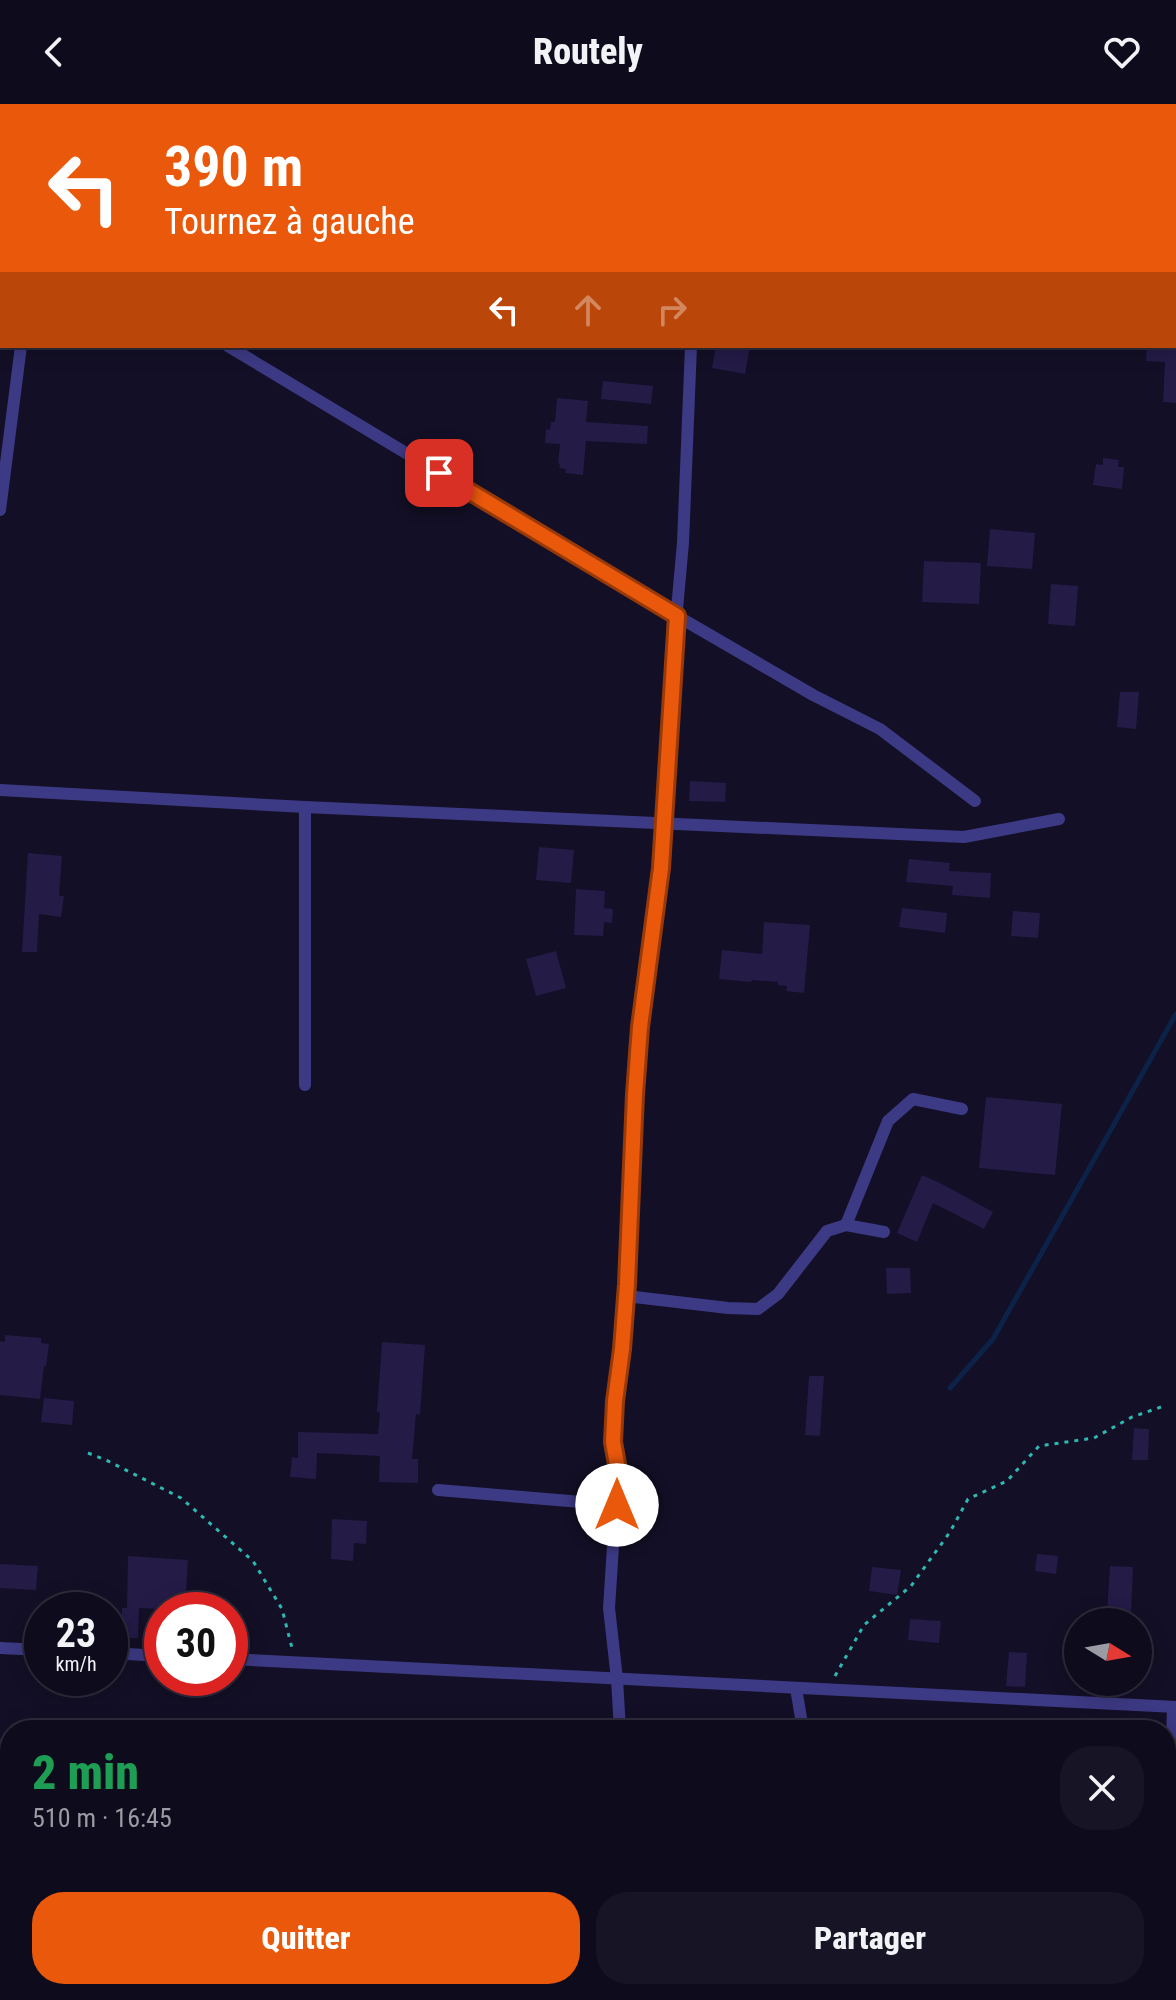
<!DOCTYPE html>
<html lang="fr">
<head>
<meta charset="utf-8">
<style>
  :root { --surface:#0e0b1c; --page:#171425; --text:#f1f3f6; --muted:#9b9ba3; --line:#2e2b3b; --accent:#ea580c }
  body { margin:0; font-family:"Roboto Condensed",sans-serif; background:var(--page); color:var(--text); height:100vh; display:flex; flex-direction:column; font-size:30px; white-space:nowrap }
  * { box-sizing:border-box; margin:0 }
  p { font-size:26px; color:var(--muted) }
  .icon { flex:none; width:44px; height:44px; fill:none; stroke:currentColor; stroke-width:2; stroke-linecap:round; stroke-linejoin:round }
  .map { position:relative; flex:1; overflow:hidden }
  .panel { position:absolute; left:0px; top:1616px; width:1176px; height:280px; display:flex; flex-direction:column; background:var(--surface); border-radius:32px 32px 0 0; box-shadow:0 4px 20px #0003,0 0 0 2px var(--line) }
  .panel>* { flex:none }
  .top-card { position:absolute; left:0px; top:0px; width:1176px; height:244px; box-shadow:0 4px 20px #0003,0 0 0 2px var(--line); background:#ea580c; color:#fff; overflow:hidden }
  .needle { width:52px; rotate:101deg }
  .tools { position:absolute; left:1064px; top:1504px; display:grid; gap:16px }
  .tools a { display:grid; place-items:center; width:88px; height:88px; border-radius:50%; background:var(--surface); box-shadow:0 4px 20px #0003,0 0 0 2px var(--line); font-size:40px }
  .speed { position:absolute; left:24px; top:1488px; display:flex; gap:16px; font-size:40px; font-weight:700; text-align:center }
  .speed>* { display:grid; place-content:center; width:104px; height:104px; border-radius:50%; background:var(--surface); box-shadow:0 4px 20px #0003,0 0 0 2px var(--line); line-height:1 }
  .speed small { font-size:20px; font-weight:400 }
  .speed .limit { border:12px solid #d22; background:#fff; color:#111 }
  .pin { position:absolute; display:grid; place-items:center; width:68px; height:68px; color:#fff; margin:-34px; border-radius:16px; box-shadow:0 4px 12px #0006 }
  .me { position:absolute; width:88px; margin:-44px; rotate:0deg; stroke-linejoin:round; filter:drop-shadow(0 0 6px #0008) }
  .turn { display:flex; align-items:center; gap:28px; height:168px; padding:0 32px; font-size:36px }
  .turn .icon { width:104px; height:104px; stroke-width:2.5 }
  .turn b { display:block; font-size:56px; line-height:68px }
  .lanes { display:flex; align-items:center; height:76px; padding:0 32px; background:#0003; justify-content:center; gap:40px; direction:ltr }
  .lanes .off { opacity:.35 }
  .round { display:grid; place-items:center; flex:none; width:84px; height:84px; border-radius:32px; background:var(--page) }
  .headline { display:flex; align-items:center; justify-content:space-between; height:136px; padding:0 32px }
  h1 { font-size:48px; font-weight:800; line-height:60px; color:#1e9e55 }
  .button { display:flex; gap:16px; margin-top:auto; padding:16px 32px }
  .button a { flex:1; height:92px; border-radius:32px; background:var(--accent); color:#fff; font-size:32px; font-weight:800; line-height:92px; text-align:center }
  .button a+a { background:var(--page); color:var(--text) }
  header { display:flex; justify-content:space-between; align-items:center; height:104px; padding:0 32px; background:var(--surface); font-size:36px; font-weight:800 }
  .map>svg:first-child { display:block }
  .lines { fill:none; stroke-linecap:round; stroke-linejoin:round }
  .stream { stroke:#0c2248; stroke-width:5 }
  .building { fill:#241b47 }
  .path { stroke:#2fb8b0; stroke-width:3; stroke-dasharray:4 6; stroke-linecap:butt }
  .minor { stroke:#3d3a85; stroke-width:12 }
  .route-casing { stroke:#983908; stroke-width:20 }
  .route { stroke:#ea580c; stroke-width:14 }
</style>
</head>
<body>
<header><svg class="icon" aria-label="back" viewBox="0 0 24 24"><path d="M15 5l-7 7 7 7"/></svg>Routely<svg class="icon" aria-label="heart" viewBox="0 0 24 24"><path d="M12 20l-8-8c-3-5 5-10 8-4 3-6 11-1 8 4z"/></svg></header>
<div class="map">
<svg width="1176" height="1896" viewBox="0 0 1176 1896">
  <rect width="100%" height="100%" fill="#130f26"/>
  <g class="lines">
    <!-- stream -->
    <path class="stream" d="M950 1284 993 1235 1176 910"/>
  </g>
  <!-- building -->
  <g class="building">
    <path d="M716 242H750L745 270 712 264Z"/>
    <path d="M1147 242H1176V299L1163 298 1165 258 1146 257Z"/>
    <path d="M603 277 653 282 651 300 601 295Z"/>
    <path d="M557 294 588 297 586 318 648 322 647 340 586 337 583 371 565 369 566 365 559 364 560 360 558 359 560 340 545 339 546 325 550 326 551 318H555Z"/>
    <path d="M1103 354 1119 356 1118 363H1124L1122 385 1093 381 1096 360 1103 361Z"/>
    <path d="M990 425 1035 429 1032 465 987 462Z"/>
    <path d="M924 457 981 459 979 500 922 498Z"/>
    <path d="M1051 480 1078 482 1075 522 1048 520Z"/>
    <path d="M1120 588H1139L1136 625 1117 623Z"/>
    <path d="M690 677 726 679 725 698 689 697Z"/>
    <path d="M539 743 574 746 571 779 536 776Z"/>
    <path d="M28 749 62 752 59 790 60 792H64L61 813 39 810 37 848H22Z"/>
    <path d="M909 755 950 759 949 767 991 769 990 794 952 791 953 782 906 778Z"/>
    <path d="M576 785 605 787 604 804 613 805 612 819 604 818 603 832 574 831Z"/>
    <path d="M902 804 947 809 945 829 899 823Z"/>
    <path d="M1013 807 1040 809 1038 834 1011 832Z"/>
    <path d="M764 818 810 821 804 889 786 887 787 882 778 881V878L752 876 751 878 719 875 722 846 762 850Z"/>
    <path d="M556 847 566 884 536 892 526 855Z"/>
    <path d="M986 993 1062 1000 1055 1071 979 1064Z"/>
    <path d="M922 1071 942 1080 993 1108 984 1125 933 1099 917 1138 897 1129Z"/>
    <path d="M886 1164H910L911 1189 887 1190Z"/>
    <path d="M5 1231 41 1234V1239L49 1240 46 1263 44 1262 40 1295 0 1291V1237L5 1238Z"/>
    <path d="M382 1238 425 1241 420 1311 416 1310 412 1355H418V1379L379 1378 380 1352 317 1349 316 1375 290 1373 292 1353 298 1354V1328L378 1330 380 1308H377Z"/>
    <path d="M809 1272H824L820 1332 805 1331Z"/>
    <path d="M44 1294 74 1297 72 1321 41 1318Z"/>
    <path d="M1134 1324 1149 1325 1148 1356H1132Z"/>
    <path d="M332 1415 367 1417 366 1440 354 1439 353 1457 331 1455Z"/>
    <path d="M1037 1450 1058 1452 1056 1470 1035 1467Z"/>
    <path d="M128 1452 188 1456 185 1506 139 1504 138 1534H122V1504H127Z"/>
    <path d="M0 1460 38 1462 36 1486 0 1484Z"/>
    <path d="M1110 1462 1133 1463 1131 1511 1107 1510Z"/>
    <path d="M872 1463 901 1466 897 1491 869 1487Z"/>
    <path d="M910 1515 941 1517 939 1539 908 1536Z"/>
    <path d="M1009 1548 1027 1549 1025 1583 1006 1582Z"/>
  </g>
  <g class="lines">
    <!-- path -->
    <g class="path">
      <path d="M88 1349 108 1357 181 1394 253 1457 282 1505 292 1544"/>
      <path d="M835 1572 864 1521 911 1482 950 1428 968 1395 1007 1377 1039 1342 1094 1334 1132 1313 1161 1303"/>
    </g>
    <!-- minor -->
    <g class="minor">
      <path d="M699 0V2"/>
      <path d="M1174 49 1176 48"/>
      <path d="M0 111 2 112"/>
      <path d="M228 242 677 512 813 591 880 625 975 697"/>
      <path d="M0 406 21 242"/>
      <path d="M0 686 305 703 964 733 1059 715"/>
      <path d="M305 703V981"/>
      <path d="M846 1121 888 1017 913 995 962 1005"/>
      <path d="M626 1192 728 1204 758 1205 778 1190 827 1127 846 1121 884 1128"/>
      <path d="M438 1386 617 1401"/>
      <path d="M0 1544 42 1546"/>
      <path d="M110 1549 162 1552"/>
      <path d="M230 1555 1176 1603"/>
      <path d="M796 1584 803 1626"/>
      <path d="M620 1626 617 1575 609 1504 618 1366 613 1338 615 1297 622 1245 626 1192 635 990 640 923 661 764 672 560 683 439 691 242"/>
      <path d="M1166 1844 1173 1603"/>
      <path d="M638 1886 640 1896"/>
      <path d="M851 1886 854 1896"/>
      <path d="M490 1896 491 1886"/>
      <path d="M1165 1896V1886"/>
    </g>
  </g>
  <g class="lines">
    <!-- route casing -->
    <g class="route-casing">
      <path id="route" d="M439 369 677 512 661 764 640 923 635 990 627 1180 622 1245 615 1297 613 1338 618 1366 617 1401"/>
    </g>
    <!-- route -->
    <use href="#route" class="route"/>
  </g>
</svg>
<div class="tools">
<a><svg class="needle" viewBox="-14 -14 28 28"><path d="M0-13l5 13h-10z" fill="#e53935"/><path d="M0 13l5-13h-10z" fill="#9b9ba3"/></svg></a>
</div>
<div class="speed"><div>23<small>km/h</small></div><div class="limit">30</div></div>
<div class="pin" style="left:439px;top:369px;background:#d93025"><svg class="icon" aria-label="arrive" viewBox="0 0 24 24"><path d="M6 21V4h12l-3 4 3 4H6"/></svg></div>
<svg class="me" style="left:617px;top:1401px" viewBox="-20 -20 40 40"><circle r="19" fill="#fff"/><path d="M0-13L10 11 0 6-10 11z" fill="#ea580c"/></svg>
<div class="top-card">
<div class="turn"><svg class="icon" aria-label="left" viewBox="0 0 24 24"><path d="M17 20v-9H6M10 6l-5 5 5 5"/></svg><div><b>390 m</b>Tournez à gauche</div></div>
<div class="lanes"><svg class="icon" aria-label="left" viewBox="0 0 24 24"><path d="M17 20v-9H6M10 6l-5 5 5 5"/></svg><svg class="icon off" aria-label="ahead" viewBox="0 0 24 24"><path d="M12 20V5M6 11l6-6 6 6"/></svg><svg class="icon off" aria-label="right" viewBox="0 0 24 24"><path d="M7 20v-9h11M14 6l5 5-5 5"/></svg></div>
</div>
<section class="panel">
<div class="headline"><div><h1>2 min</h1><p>510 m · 16:45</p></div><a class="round"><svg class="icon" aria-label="close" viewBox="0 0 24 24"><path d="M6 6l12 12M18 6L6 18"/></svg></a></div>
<div class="button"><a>Quitter</a><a>Partager</a></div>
</section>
</div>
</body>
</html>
